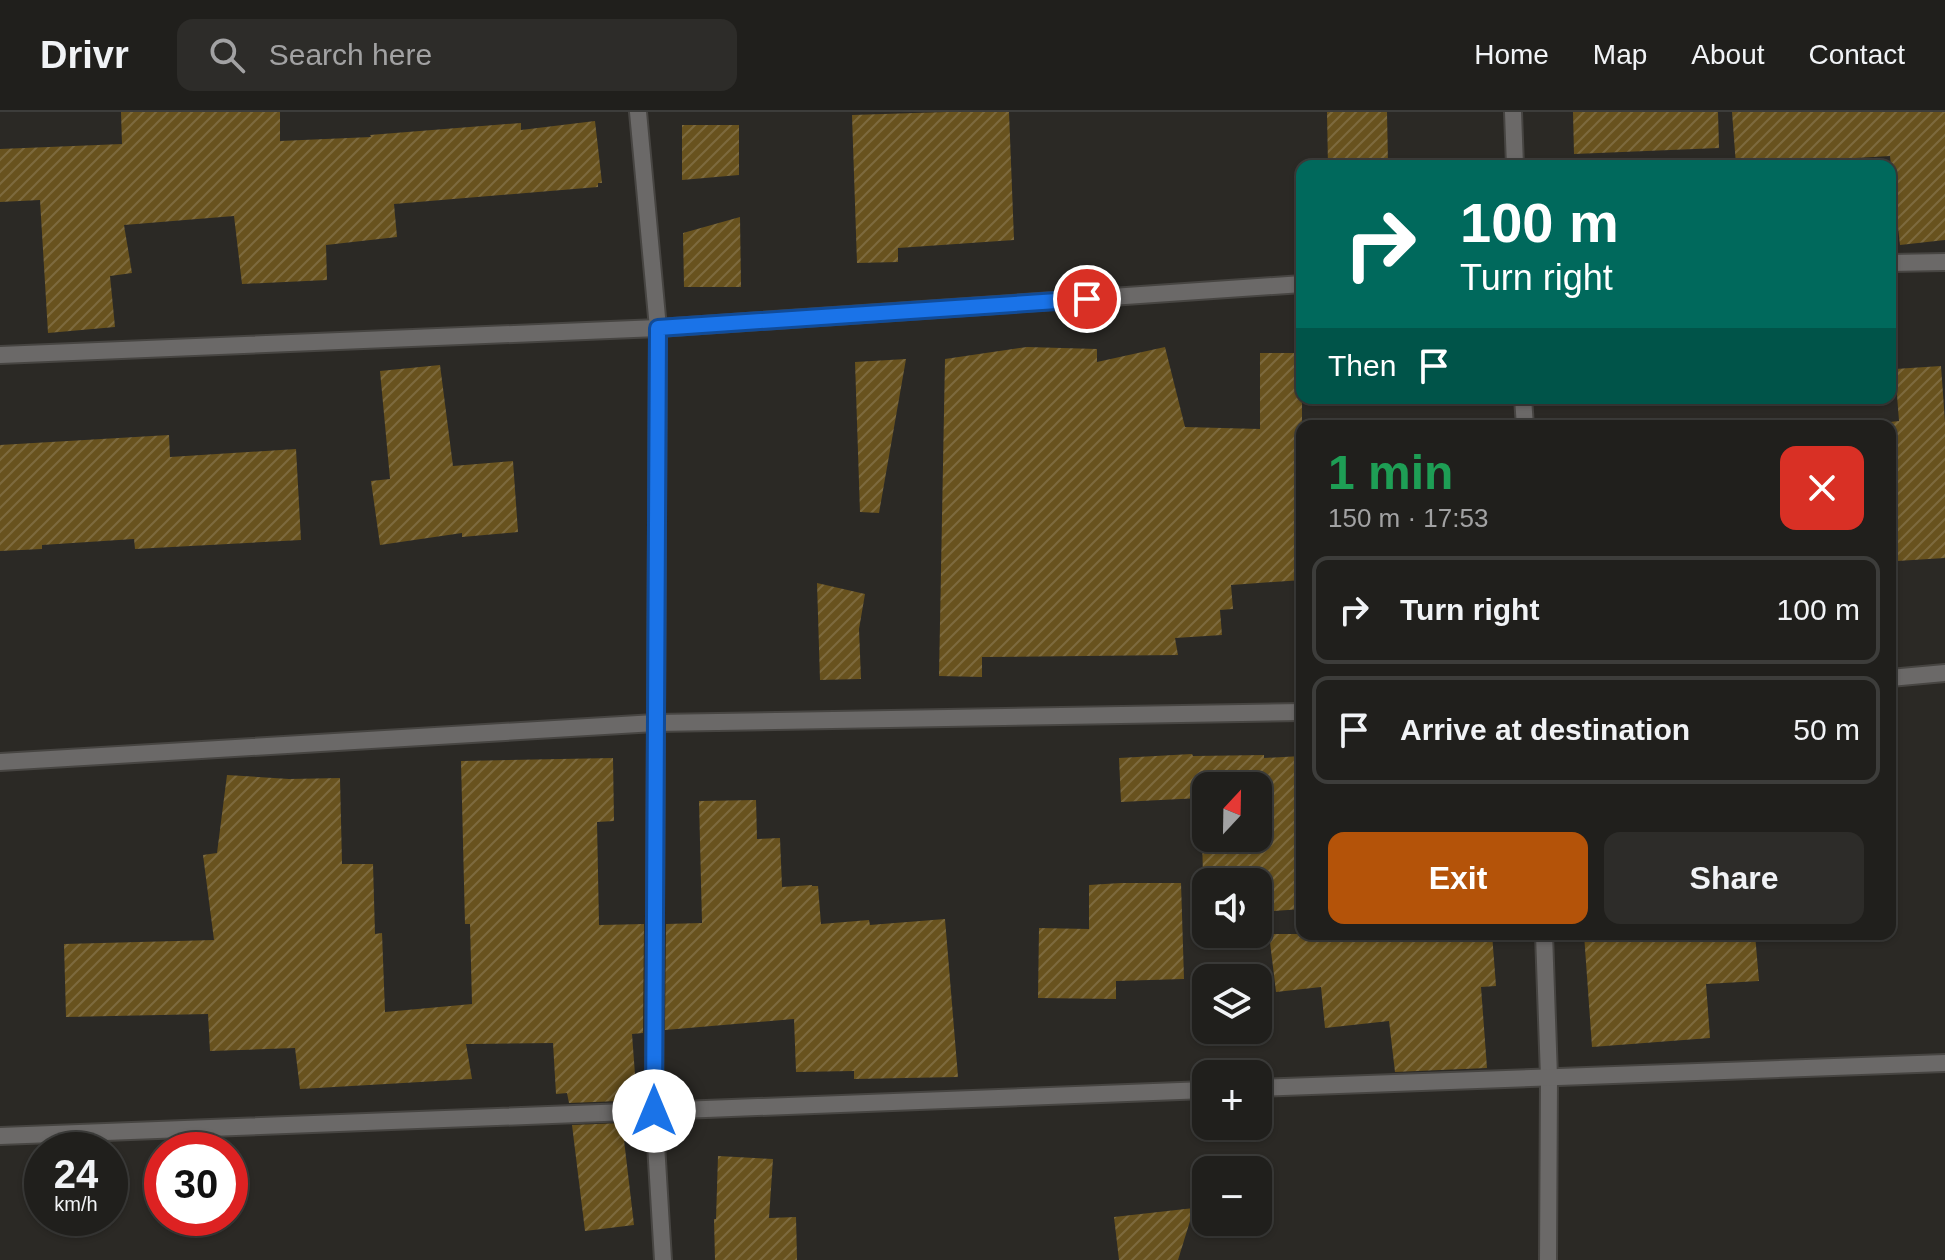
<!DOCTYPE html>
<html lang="en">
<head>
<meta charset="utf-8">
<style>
  :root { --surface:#201f1c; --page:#2d2c29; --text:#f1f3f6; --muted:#a2a2a3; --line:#3d3d3b; --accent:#b45309 }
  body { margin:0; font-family:Helvetica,sans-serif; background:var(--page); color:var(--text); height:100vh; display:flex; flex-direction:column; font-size:30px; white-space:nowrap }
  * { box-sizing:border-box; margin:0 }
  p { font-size:26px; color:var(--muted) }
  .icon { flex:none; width:44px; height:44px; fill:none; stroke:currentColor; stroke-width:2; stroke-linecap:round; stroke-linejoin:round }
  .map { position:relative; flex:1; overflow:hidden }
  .panel { position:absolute; left:1296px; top:308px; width:600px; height:520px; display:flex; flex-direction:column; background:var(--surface); border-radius:16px; box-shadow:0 2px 6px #0004,0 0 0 2px var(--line) }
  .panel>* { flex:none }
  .top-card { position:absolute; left:1296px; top:48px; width:600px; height:244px; border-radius:16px; box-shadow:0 2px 6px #0004,0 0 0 2px var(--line); background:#00695c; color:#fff; overflow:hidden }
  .needle { width:52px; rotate:22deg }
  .tools { position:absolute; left:1192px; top:660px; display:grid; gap:16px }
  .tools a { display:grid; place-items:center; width:80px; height:80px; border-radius:16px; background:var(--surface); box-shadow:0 2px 6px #0004,0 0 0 2px var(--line); font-size:40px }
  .speed { position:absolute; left:24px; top:1020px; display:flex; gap:16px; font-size:40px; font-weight:700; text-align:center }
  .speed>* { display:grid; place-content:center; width:104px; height:104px; border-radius:50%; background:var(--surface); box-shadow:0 2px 6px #0004,0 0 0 2px var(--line); line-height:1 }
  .speed small { font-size:20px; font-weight:400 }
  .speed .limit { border:12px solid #d22; background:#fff; color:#111 }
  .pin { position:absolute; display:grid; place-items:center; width:68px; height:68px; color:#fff; margin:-34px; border:4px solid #fff; border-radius:50%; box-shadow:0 2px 8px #0007 }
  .me { position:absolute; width:88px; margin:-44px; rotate:0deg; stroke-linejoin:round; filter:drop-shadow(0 0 6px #0008) }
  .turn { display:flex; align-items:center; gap:28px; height:168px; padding:0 32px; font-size:36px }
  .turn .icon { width:104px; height:104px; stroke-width:2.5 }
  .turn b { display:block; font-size:56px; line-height:68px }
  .then { display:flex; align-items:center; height:76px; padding:0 32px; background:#0003; gap:16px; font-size:30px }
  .round { display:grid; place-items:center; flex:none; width:84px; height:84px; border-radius:16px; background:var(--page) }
  .head { display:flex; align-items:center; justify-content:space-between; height:136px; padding:0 32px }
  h1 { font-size:48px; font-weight:700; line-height:60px; color:#1e9e55 }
  .action { display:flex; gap:16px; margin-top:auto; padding:16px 32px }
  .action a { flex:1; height:92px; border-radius:16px; background:var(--accent); color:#fff; font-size:32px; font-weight:700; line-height:92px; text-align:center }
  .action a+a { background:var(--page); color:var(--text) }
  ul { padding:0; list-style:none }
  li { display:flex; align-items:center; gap:24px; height:108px; margin:0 16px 12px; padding:0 16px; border:4px solid var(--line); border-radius:16px }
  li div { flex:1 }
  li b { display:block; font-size:30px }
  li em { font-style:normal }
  header { display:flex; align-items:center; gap:48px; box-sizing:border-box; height:112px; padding:0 40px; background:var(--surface); border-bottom:2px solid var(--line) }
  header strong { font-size:38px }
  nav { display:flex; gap:44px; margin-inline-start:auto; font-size:28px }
  .search { width:560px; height:72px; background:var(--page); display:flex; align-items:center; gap:20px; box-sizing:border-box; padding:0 28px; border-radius:16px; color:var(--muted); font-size:30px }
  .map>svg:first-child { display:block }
  .building { fill:url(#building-hatch); fill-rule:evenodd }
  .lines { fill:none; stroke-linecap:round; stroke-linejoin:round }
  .street-casing { stroke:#474542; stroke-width:20 }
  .street { stroke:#6b6968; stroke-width:16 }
  .route-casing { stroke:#114b97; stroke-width:20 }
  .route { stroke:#1a73e8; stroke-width:14 }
</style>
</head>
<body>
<header>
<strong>Drivr</strong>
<div class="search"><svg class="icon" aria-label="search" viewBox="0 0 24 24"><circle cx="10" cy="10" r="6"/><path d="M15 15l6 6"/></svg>Search here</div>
<nav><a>Home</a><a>Map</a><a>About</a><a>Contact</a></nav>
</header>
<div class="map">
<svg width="1945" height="1148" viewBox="0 0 1945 1148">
  <defs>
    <pattern id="building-hatch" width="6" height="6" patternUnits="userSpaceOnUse" patternTransform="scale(2)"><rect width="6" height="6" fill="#68521e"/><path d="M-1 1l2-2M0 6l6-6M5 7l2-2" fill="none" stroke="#7d6a3e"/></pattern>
  </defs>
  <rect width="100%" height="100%" fill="#2b2925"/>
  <!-- building -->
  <g class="building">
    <path d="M121 0H280V29L371 25 370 23 521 11V18L595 9 602 71H598V75L394 92 397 125 326 133 327 168 242 172 234 104 124 113 132 161 110 164 115 215 48 221 40 88 0 90V37L122 32Z"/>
    <path d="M946 0H1009L1014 128 898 136V150L857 151 852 3Z"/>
    <path d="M1327 0H1387L1388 54H1328Z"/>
    <path d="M1573 0H1718L1719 36 1574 42Z"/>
    <path d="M1732 0H1945V128L1900 133 1890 44 1736 53Z"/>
    <path d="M682 13H739V63L682 68Z"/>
    <path d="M740 105 741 175H684L683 121Z"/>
    <path d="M1027 235 1097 237V250L1165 235 1185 315 1260 317V241H1302V468L1231 473 1233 497 1220 498 1222 523 1175 526 1178 543 982 545V565L939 564 945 247Z"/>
    <path d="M906 247 879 401 860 400 855 250Z"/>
    <path d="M440 253 453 354 513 349 518 420 462 425V421L380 433 371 369 390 367 380 259Z"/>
    <path d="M1941 254 1945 310V446L1897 449 1893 378H1890V310L1899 309 1895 257Z"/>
    <path d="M169 323 170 345 296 337 301 428 135 437 134 427 42 433V437L0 439V333Z"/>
    <path d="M817 471 865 482 859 517 861 567 820 568Z"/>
    <path d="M1192 642 1193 644 1264 643V646L1302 644V797L1258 800V770H1206V803H1204L1201 686 1121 690 1119 646ZM1206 674H1258V726H1206Z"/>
    <path d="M613 646 614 709 597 710 599 813 644 812 643 921 632 922 636 976 618 978 620 989 569 991 567 981 556 982 553 931 466 932 472 967 300 977 295 936 210 939 208 902 66 905 64 832 214 828 203 743 217 741 227 663 289 667 340 666 342 752H373L375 822 382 821 385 900 472 892 470 812H465L461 649Z"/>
    <path d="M756 688 757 727 780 726 782 775 812 773V774H818L821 812 869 808 870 813 945 807 958 965 854 967V959L796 960 794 907 665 918 666 812 702 811 699 689Z"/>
    <path d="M1121 771H1181L1184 867 1116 869V887L1038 886 1039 816 1089 817V773Z"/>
    <path d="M1269 822H1492L1496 874 1481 875 1487 956 1395 960 1389 909 1325 916 1321 875 1276 880Z"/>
    <path d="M1584 822H1755L1759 869 1706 872 1710 926 1592 935Z"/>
    <path d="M622 1011 634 1113 585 1119 572 1013Z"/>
    <path d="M718 1044 773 1047 769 1106 796 1105 797 1148H715L714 1107H716Z"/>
    <path d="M1194 1096 1178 1148H1119L1114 1105Z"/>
  </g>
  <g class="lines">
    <!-- street casing -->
    <g class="street-casing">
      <g id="street">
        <path d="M638 0 658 216 654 999 663 1148"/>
        <path d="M1513 0 1515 54"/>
        <path d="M1890 151 1945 150"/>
        <path d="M0 243 658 216 1302 172"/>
        <path d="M1523 286 1525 314"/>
        <path d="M1890 566 1945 561"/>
        <path d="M0 650 655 611 1302 600"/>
        <path d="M1544 822 1549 965 1548 1148"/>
        <path d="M1258 976 1945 951"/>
        <path d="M0 1024 1206 978"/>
      </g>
    </g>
    <!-- street -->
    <use href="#street" class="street"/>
  </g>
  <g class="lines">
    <!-- route casing -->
    <g class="route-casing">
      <path id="route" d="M654 999 658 216 1087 187"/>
    </g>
    <!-- route -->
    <use href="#route" class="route"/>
  </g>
</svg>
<div class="tools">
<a><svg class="needle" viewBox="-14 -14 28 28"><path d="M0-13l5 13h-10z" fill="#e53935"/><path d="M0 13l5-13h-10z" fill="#a2a2a3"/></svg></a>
<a><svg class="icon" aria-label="sound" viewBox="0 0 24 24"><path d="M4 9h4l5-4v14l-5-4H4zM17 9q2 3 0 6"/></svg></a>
<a><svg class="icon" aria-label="layers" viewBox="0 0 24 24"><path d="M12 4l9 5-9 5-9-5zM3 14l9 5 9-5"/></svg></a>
<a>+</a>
<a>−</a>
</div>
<div class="speed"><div>24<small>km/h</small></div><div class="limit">30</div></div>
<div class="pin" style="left:1087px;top:187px;background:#d93025"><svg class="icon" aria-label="arrive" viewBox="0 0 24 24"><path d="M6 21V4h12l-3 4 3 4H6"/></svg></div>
<svg class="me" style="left:654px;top:999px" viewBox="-20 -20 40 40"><circle r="19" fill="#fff"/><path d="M0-13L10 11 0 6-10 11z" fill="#1a73e8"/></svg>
<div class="top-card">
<div class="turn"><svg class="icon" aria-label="right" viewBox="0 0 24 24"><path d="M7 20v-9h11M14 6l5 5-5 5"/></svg><div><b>100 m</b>Turn right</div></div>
<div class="then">Then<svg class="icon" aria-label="arrive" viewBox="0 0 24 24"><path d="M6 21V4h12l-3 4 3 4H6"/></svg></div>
</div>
<section class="panel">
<div class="head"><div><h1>1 min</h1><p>150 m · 17:53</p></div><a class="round" style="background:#d93025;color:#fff"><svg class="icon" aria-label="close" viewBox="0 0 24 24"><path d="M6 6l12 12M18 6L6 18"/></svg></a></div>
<ul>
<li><svg class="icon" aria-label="right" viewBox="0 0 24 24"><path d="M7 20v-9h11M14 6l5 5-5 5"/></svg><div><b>Turn right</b></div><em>100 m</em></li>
<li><svg class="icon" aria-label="arrive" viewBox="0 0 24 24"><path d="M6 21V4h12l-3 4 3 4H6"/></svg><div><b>Arrive at destination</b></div><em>50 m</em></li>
</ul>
<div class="action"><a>Exit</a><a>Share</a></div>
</section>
</div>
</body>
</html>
